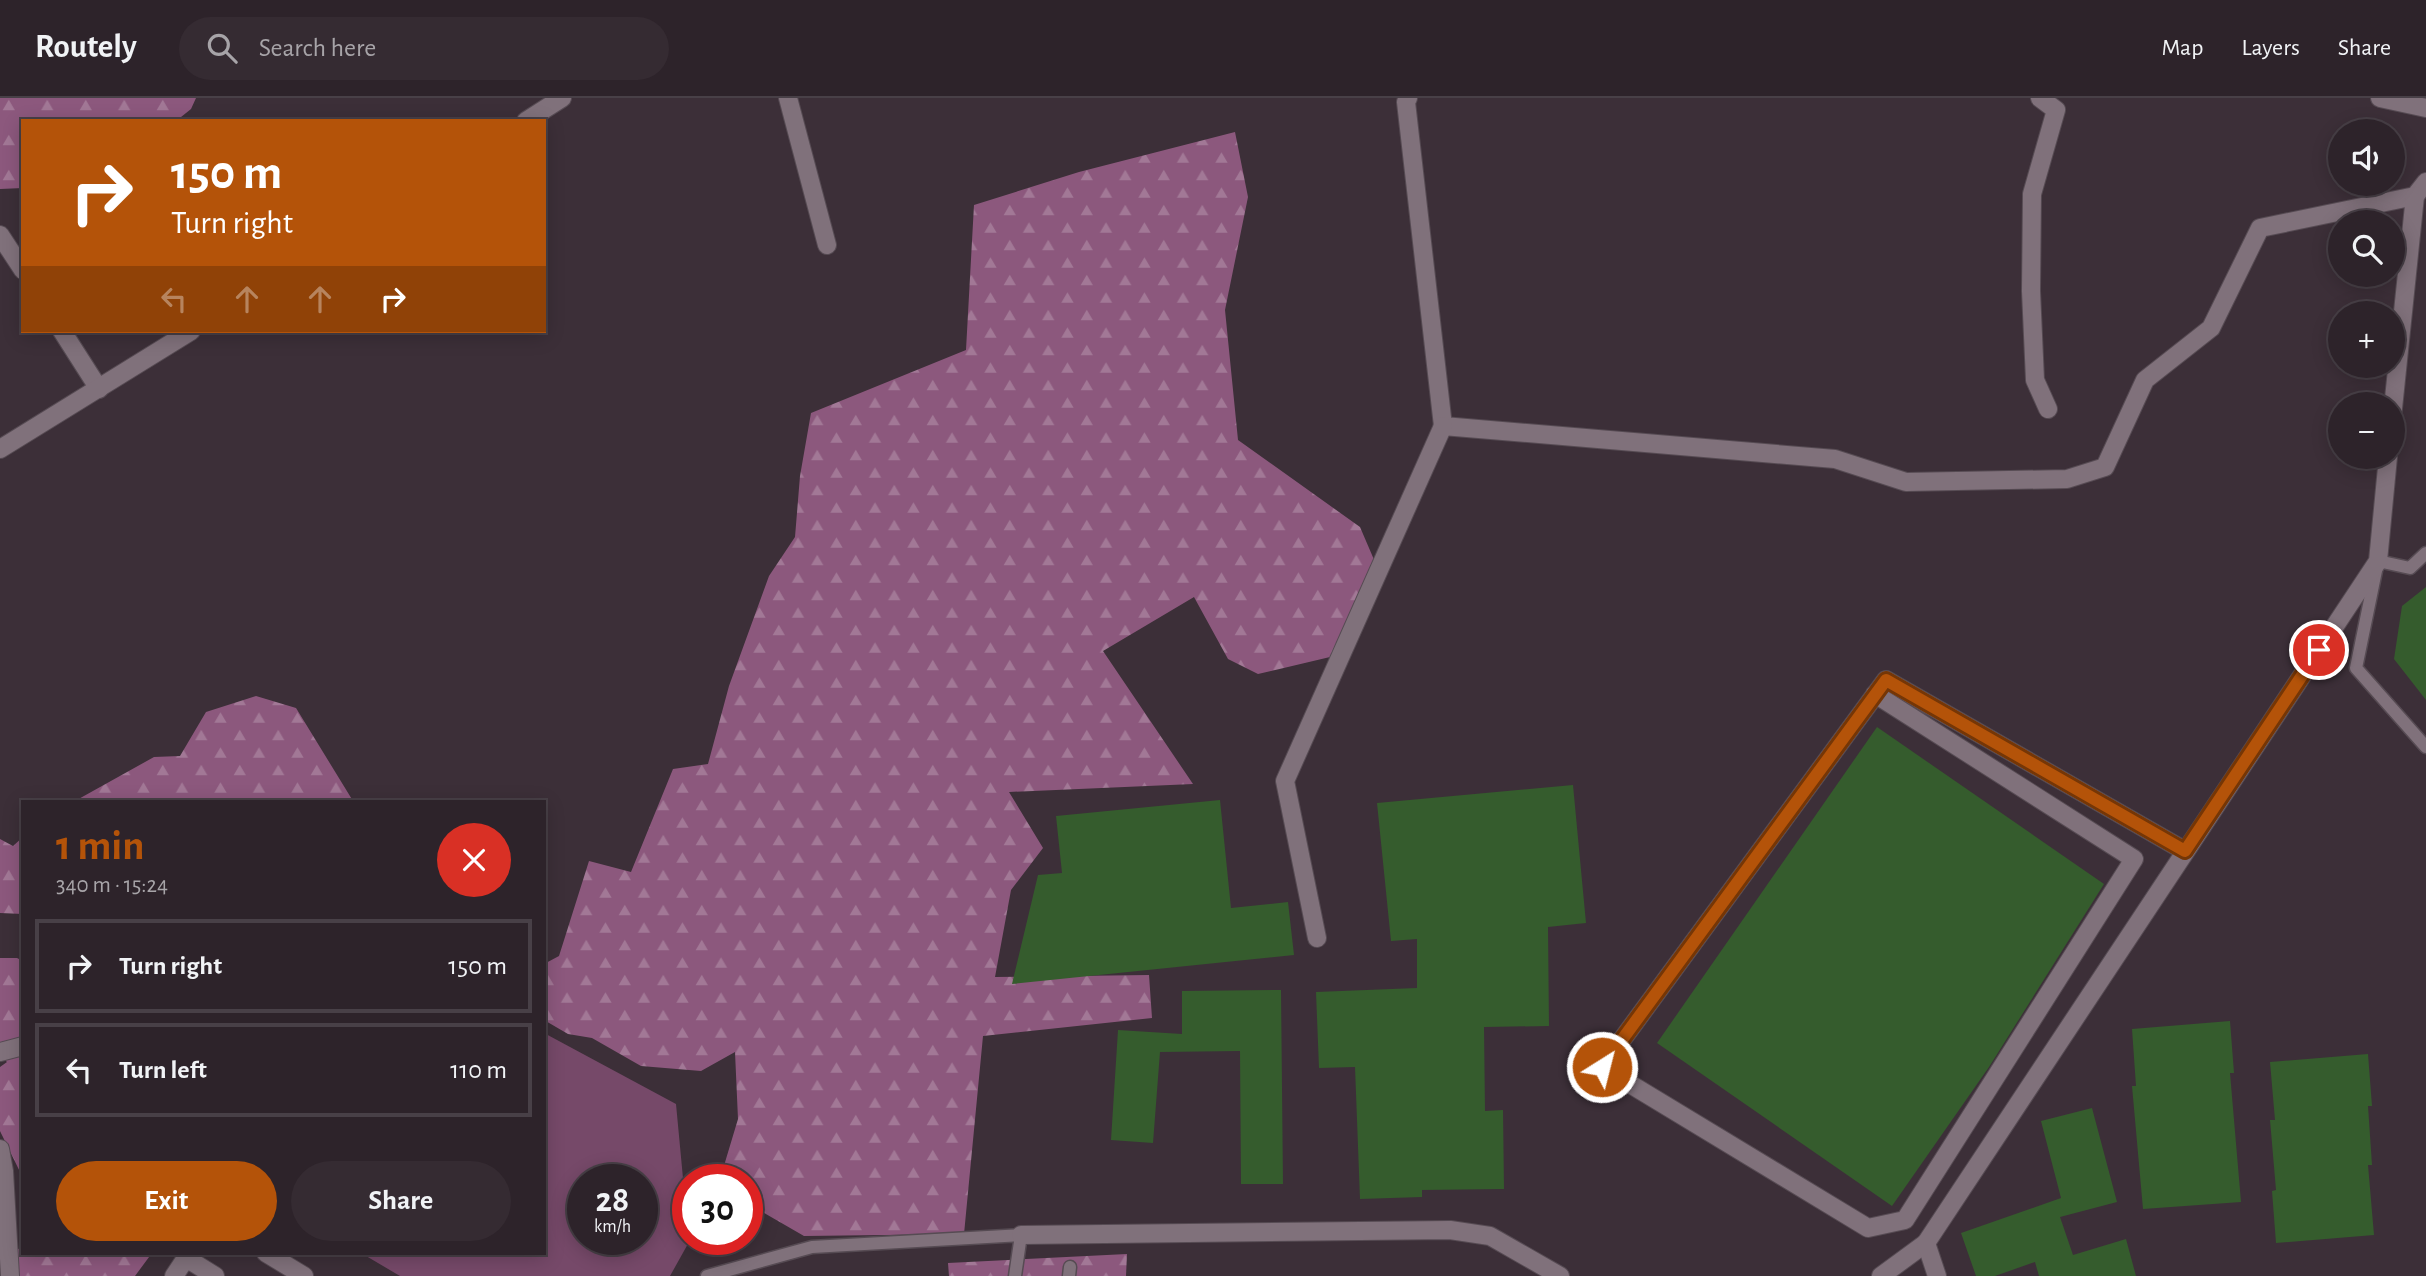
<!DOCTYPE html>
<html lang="en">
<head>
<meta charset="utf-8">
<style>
  :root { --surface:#2d232a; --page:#352b32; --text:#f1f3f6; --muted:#a7a4a8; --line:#484047; --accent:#b45309 }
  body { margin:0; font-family:"Alegreya Sans",sans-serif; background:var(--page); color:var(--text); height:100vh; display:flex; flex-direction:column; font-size:26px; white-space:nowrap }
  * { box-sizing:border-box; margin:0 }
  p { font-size:23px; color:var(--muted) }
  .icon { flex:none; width:38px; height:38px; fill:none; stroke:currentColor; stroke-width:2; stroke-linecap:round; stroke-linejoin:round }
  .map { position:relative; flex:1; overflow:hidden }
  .sheet { position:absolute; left:21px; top:702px; width:525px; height:455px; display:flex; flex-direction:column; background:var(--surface); border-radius:0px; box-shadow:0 4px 18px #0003,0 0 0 2px var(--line) }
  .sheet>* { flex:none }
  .guide { position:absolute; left:21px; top:21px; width:525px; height:214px; border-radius:0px; box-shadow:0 4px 18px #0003,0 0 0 2px var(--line); background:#b45309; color:#fff; overflow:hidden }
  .tools { position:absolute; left:2328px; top:21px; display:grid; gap:14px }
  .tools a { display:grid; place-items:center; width:77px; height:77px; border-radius:50%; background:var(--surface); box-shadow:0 4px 18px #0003,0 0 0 2px var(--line); font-size:35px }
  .speed { position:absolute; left:567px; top:1066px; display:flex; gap:14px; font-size:35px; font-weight:700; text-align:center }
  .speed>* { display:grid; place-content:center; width:91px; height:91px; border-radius:50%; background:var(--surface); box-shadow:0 4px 18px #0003,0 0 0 2px var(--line); line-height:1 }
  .speed small { font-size:18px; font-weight:400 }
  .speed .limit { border:10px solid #d22; background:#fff; color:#111 }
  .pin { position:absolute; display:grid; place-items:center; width:60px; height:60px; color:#fff; margin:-30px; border:4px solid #fff; border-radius:50%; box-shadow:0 2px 7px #0007 }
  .me { position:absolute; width:77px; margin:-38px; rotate:36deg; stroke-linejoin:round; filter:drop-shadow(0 0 5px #0008) }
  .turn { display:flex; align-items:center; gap:24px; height:147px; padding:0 35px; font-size:32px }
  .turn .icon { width:91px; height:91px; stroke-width:2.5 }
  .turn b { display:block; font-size:49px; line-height:60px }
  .lanes { display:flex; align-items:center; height:66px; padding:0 35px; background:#0003; justify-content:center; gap:35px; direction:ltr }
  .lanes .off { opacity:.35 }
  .round { display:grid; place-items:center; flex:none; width:74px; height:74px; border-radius:37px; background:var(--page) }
  .headline { display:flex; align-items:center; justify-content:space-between; height:119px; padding:0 35px }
  h1 { font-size:42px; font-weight:700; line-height:52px; color:var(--accent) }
  .action { display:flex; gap:14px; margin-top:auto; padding:14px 35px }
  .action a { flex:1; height:80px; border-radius:42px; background:var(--accent); color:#fff; font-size:28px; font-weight:700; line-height:80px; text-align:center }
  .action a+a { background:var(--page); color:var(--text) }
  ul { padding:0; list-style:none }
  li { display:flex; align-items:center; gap:21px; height:94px; margin:0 14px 10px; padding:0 21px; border:4px solid var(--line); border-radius:0px }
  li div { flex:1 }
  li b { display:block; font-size:26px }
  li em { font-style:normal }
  header { display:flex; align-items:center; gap:42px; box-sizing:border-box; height:98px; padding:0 35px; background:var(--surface); border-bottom:2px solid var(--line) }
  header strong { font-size:33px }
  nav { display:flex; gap:38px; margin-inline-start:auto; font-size:24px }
  .search { width:490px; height:63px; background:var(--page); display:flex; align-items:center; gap:18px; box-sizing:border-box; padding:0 24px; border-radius:38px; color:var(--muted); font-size:26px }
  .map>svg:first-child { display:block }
  .grass { fill:#764969; fill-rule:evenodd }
  .forest { fill:url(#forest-firs) }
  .building { fill:#355c2d }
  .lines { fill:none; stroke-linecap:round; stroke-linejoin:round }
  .service-casing { stroke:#564b53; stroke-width:15 }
  .minor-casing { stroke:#564b53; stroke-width:20 }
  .service { stroke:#80717b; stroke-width:12 }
  .minor { stroke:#80717b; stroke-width:18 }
  .route-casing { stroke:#753606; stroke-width:18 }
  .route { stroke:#b45309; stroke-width:12 }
</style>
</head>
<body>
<header>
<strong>Routely</strong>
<div class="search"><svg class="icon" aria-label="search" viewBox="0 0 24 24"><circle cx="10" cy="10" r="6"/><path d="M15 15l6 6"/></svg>Search here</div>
<nav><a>Map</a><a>Layers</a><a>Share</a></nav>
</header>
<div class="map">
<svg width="2426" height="1178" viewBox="0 0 2426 1178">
  <defs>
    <pattern id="forest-firs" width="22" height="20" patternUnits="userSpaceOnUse" patternTransform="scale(1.75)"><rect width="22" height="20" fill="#8c587d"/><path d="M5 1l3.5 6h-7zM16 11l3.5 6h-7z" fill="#a27896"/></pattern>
  </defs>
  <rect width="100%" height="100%" fill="#3c2f38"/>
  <!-- grass -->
  <path class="grass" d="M544 935 676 1006 689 1144 670 1178H400L361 1155H544ZM583 1082H642V1141H583Z"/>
  <!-- forest -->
  <g class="forest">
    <path d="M0 0H196L191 11 176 23H23V90L0 91Z"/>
    <path d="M1235 34 1248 99 1225 212 1238 342 1360 429 1375 464 1330 559 1258 576 1228 561 1194 499 1103 553 1193 686 1009 694 1043 750 1011 792 995 879 1149 877 1152 920 983 938 964 1136 804 1138 747 1105V1082L720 1081 738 1021 735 954 701 973 641 968 592 940 568 936 544 922V866L559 858 589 763 631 774 673 671 708 666 729 588 769 478 795 439 800 378 811 315 966 252 974 107 1079 74Z"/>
    <path d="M256 598 296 610 353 703H75L154 659 180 658 206 614Z"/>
    <path d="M23 739V816L0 815V741L13 748Z"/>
    <path d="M0 860H17L23 863V1080L0 1033V969L7 964 0 957Z"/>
    <path d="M23 1150V1155H152L135 1178H17L18 1151Z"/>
    <path d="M1127 1156 1126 1178H949L948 1165Z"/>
  </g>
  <!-- building -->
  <g class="building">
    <path d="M2426 489V602L2394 561 2402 508Z"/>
    <path d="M1877 629 2104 786 1989 969 1892 1108 1657 945Z"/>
    <path d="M1573 687 1586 825 1548 829 1549 928 1484 929 1485 1013 1503 1012 1504 1091 1422 1092V1099L1360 1101 1355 969 1319 970 1316 894 1417 890V841L1391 843 1377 705Z"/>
    <path d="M1220 702 1231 810 1288 804 1294 857 1012 886 1038 777 1062 775 1056 718Z"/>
    <path d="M1281 892 1283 1086H1241L1240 953 1160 954 1153 1045 1111 1042 1118 932 1182 936V893Z"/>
    <path d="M2230 923 2234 975H2230L2241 1104 2143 1111 2132 988H2136L2132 931Z"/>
    <path d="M2368 956 2372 1008H2368L2372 1067H2368L2374 1137 2276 1145 2272 1093 2276 1092 2270 1022H2275L2270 964Z"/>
    <path d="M2092 1010 2117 1104 2060 1119 2073 1157 2126 1141 2136 1178H2039L2035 1164 1995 1178H1976L1961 1135 2061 1100 2041 1023Z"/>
  </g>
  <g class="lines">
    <!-- service casing -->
    <g class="service-casing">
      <g id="service">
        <path d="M2426 455 2410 470 2378 463 2356 570 2426 649"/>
        <path d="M707 1178 812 1149 1021 1137 1015 1178"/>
        <path d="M1069 1178 1070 1169"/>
      </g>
    </g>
    <!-- minor casing -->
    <g class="minor-casing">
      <g id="minor">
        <path d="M788 0 827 147"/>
        <path d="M1408 0 1406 4 1443 328 1835 361 1906 384 2067 381 2105 369 2145 282 2211 230 2260 130 2415 98 2426 84"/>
        <path d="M2040 0 2056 12 2032 96 2031 193 2035 282 2048 311"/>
        <path d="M2380 0 2426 10"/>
        <path d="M526 23 562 0"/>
        <path d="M0 137 23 172"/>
        <path d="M62 233 99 291"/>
        <path d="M2392 320 2415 98"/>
        <path d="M0 351 191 233"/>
        <path d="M1875 596 2134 761 1905 1122 1868 1130 1602 969 1886 582 2185 753"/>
        <path d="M1317 840 1285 683 1443 328"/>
        <path d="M0 954 23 948"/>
        <path d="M0 1051 4 1073 10 1178"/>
        <path d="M1021 1137 1450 1132 1490 1138 1560 1178"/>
        <path d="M266 1155 304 1178"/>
        <path d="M174 1178 186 1160 215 1178"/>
        <path d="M1881 1178 1926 1145"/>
        <path d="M1937 1178 1926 1145 2378 463 2388 359"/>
      </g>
    </g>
    <!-- service -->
    <use href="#service" class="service"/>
    <!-- minor -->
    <use href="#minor" class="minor"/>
  </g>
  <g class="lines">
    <!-- route casing -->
    <g class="route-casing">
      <path id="route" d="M1602 969 1886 582 2185 753 2319 552"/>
    </g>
    <!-- route -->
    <use href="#route" class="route"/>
  </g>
</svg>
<div class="tools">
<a><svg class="icon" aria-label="sound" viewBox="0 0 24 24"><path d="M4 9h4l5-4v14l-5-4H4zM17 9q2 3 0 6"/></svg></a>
<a><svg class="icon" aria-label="search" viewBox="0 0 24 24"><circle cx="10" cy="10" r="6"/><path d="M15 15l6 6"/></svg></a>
<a>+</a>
<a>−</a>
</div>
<div class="speed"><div>28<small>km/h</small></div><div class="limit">30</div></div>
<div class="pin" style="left:2319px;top:552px;background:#d93025"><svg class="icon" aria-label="arrive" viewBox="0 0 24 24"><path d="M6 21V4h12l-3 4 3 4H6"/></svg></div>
<svg class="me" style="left:1602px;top:969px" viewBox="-20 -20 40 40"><circle r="17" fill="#b45309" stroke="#fff" stroke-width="3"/><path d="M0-11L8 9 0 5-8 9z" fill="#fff"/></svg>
<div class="guide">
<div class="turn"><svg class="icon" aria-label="right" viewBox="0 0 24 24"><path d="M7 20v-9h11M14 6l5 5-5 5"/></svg><div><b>150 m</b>Turn right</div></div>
<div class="lanes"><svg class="icon off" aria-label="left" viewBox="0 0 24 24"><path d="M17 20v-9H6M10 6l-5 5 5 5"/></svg><svg class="icon off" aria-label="ahead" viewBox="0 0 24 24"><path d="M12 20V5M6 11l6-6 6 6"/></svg><svg class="icon off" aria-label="ahead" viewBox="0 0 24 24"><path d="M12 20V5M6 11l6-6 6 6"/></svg><svg class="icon" aria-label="right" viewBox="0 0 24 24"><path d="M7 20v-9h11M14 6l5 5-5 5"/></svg></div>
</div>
<section class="sheet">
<div class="headline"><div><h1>1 min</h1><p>340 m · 15:24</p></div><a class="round" style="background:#d93025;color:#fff"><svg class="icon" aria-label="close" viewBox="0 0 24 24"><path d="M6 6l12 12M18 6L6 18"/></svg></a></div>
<ul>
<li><svg class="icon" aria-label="right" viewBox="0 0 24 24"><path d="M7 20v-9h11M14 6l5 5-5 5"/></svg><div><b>Turn right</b></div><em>150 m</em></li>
<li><svg class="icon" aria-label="left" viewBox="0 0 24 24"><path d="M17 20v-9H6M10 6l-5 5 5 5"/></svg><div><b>Turn left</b></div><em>110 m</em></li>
</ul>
<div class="action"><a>Exit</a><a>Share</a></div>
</section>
</div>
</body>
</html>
